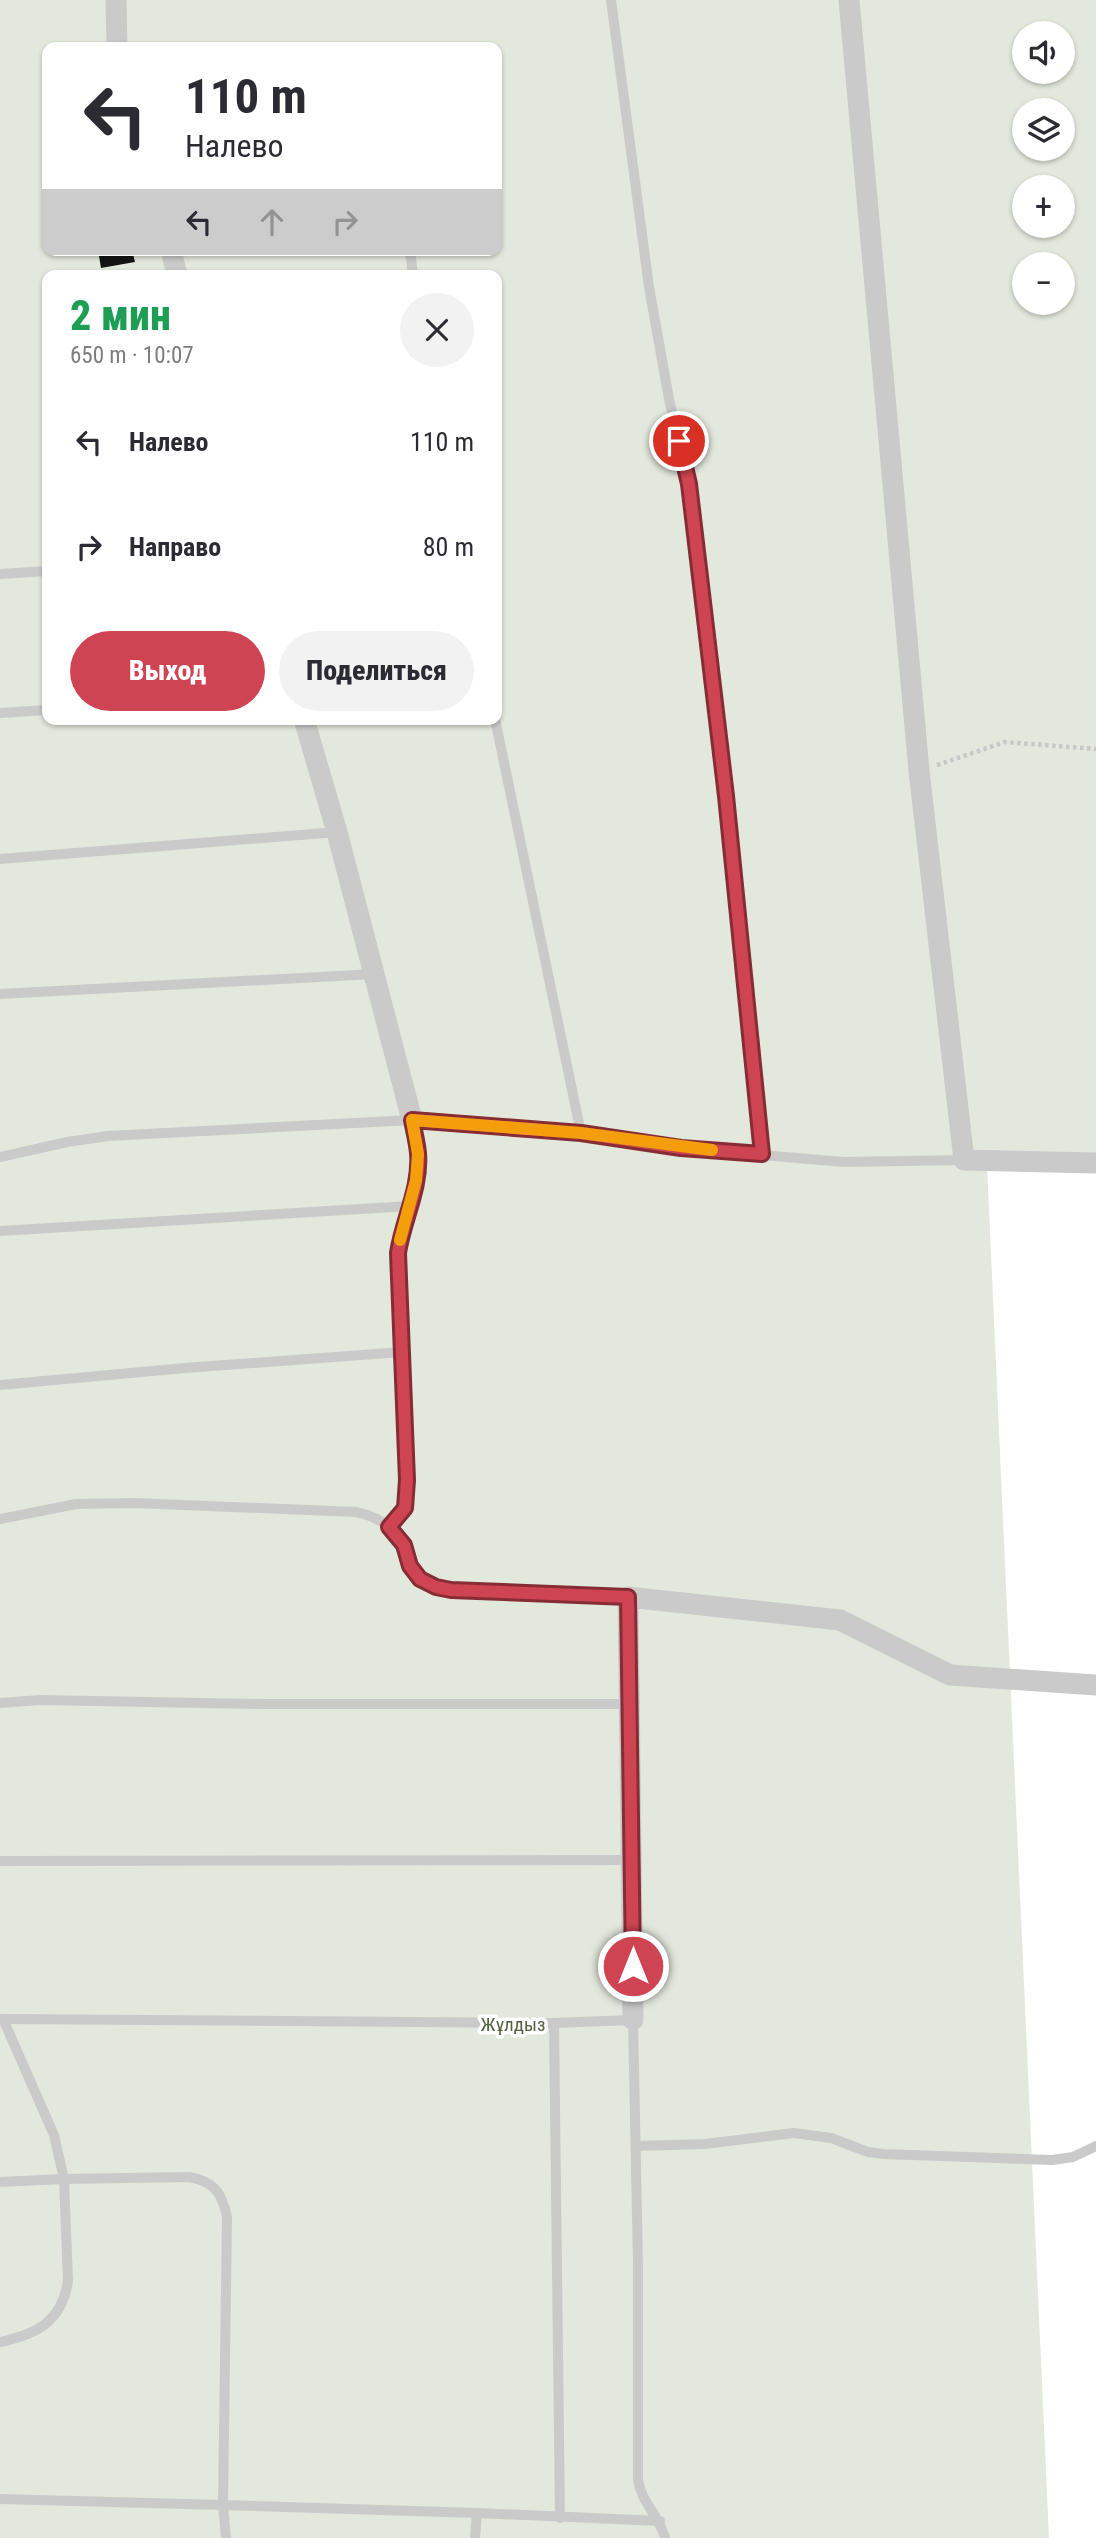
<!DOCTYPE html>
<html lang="ru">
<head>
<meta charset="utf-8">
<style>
  :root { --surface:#fff; --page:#f2f2f3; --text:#2b2b33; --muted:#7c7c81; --accent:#ce4452 }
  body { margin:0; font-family:"Roboto Condensed",sans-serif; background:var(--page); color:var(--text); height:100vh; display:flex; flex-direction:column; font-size:26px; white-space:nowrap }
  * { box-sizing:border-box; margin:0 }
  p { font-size:23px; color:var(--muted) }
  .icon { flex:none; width:38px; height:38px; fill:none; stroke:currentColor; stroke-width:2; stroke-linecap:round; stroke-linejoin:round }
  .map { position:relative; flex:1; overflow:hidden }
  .sheet { position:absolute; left:42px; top:270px; width:460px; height:455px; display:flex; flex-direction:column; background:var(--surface); border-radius:14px; box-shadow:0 2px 5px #0004 }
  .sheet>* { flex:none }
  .banner { position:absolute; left:42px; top:42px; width:460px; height:214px; border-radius:14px; box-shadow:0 2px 5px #0004; background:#fff; color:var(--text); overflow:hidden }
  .buttons { position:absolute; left:1012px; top:21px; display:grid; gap:14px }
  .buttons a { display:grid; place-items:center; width:63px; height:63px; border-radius:50%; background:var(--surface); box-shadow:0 2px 5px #0004; font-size:35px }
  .pin { position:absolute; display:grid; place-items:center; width:60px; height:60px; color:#fff; margin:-30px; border:4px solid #fff; border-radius:50%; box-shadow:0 2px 7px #0007 }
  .me { position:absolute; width:77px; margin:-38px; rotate:0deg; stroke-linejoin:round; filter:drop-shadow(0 0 5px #0008) }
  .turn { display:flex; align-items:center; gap:24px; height:147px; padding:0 28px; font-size:32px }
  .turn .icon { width:91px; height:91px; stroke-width:2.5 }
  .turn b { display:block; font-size:49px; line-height:60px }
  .lanes { display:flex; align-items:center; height:66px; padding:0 28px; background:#0003; justify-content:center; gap:35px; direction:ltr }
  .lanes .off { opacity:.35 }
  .round { display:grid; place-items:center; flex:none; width:74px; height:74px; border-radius:37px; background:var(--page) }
  .head { display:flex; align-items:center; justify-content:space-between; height:119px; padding:0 28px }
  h1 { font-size:42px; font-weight:800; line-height:52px; color:#1e9e55 }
  .primary-button { display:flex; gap:14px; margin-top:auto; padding:14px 28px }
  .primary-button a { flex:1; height:80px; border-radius:42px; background:var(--accent); color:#fff; font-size:28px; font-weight:800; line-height:80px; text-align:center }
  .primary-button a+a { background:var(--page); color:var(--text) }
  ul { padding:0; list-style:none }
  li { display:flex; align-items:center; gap:21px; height:105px; padding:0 28px }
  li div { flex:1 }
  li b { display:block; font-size:26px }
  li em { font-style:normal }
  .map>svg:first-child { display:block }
  .green { fill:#e3e8dc; fill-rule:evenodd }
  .building { fill:#141414 }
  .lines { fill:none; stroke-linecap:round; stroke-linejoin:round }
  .path { stroke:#c7c7c7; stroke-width:4.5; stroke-dasharray:3.5 3.5; stroke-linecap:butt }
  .lane { stroke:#cacaca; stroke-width:10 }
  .street { stroke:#cacaca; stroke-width:21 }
  .route-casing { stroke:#862c35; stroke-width:18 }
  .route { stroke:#ce4452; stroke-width:12 }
  .slow { stroke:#f59e0b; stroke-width:12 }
  .labels { text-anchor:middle; stroke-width:7; stroke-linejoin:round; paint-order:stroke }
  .park-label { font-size:19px; fill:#516240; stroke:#fff }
</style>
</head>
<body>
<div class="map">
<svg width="1096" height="2538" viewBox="0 0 1096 2538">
  <rect width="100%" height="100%" fill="#fff"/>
  <!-- green -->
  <path class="green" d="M0 0H1096V1161L987 1165 1049 2538H0ZM1024 33H1062V72H1024ZM47 47H497V250H47ZM1024 110H1062V149H1024ZM1024 187H1062V226H1024ZM1024 264H1062V303H1024ZM47 275H497V719H47Z"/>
  <!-- building -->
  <path class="building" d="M98 250H132L135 262 101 268Z"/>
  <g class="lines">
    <!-- path -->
    <path class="path" d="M937 765 1005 742 1096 749"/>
    <!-- lane -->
    <g class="lane">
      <path d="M611 0 649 287 669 399 689 483 726 796 762 1154"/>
      <path d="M410 250 413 275"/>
      <path d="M0 574 47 571"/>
      <path d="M0 713 47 710"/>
      <path d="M495 719 581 1133"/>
      <path d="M0 859 337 832"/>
      <path d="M0 994 375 974"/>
      <path d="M0 1157 67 1142 108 1136 412 1120"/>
      <path d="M0 1231 410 1206"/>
      <path d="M402 1352C400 1319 396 1286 398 1253 398 1236 406 1222 410 1206 419 1175 418 1151 412 1120L581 1133 681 1148 844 1162 964 1160"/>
      <path d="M0 1385 185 1368 402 1352 407 1480 405 1508 389 1527"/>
      <path d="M0 1519 76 1504 135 1503 356 1512C376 1516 393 1526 404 1545 410 1557 409 1570 420 1579 429 1586 441 1588 451 1590L628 1597"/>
      <path d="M0 1703 40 1700 261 1704H631"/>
      <path d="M0 1861 632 1860"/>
      <path d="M0 2019H3L54 2135 64 2179 189 2177C214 2181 222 2193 227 2217L223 2505 477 2513"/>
      <path d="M3 2019 554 2023 560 2518"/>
      <path d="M554 2023 633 2020 638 2265V2480C642 2504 658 2513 665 2538"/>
      <path d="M636 2146 705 2144 794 2133 831 2138 868 2152 883 2154 1052 2160 1073 2157 1096 2146"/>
      <path d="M0 2182 64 2179 68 2281C62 2321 38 2334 0 2342"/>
      <path d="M0 2499 223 2505 226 2538"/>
      <path d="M475 2538 477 2513 660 2521"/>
    </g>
    <!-- street -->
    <g class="street">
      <path d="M116 0 117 47"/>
      <path d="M849 0 919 771 964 1160 1096 1163"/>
      <path d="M171 250 177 275"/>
      <path d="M304 719 337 832 412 1120"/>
      <path d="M633 2020 628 1597 840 1620 950 1675 1096 1685"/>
    </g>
  </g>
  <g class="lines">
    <!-- route casing -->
    <g class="route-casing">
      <path id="route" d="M633 1966 628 1597 451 1590 436 1587 420 1579 410 1566 404 1545 389 1527 405 1508 407 1480 398 1253C403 1220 421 1187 418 1153 417 1142 414 1131 412 1120L581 1133 681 1148 762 1154 726 796 689 484 679 441"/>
    </g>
    <!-- route -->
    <use href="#route" class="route"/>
    <!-- slow -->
    <path class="slow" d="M400 1240 416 1180 418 1154 412 1120 581 1133 712 1150"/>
  </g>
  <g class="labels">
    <!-- park labels -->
    <g class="park-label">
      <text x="513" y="2031">Жұлдыз</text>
    </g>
  </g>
</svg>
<div class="buttons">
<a><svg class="icon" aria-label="sound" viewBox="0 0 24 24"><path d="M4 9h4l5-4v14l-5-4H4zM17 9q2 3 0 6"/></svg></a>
<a><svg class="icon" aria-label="layers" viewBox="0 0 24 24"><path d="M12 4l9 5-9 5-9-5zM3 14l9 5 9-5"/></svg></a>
<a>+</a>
<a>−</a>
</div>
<div class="pin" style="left:679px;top:441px;background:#d93025"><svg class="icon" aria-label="arrive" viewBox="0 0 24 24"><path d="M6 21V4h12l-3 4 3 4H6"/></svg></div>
<svg class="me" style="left:633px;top:1966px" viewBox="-20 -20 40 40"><circle r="17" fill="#ce4452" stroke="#fff" stroke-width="3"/><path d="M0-11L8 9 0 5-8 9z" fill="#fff"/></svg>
<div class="banner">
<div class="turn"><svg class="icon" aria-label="left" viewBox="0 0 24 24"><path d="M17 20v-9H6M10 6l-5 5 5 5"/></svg><div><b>110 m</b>Налево</div></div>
<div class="lanes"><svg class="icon" aria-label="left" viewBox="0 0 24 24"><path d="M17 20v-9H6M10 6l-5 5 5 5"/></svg><svg class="icon off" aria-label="ahead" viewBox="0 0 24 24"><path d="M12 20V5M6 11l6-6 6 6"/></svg><svg class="icon off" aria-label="right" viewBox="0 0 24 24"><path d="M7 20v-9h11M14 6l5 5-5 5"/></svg></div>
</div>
<section class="sheet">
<div class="head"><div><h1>2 мин</h1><p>650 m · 10:07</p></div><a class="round"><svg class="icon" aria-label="close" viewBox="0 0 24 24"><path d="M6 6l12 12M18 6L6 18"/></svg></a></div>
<ul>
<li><svg class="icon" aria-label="left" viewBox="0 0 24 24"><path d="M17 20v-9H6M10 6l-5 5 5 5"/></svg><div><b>Налево</b></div><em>110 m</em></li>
<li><svg class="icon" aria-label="right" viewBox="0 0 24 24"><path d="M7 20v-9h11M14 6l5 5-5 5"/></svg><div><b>Направо</b></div><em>80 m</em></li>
</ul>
<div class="primary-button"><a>Выход</a><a>Поделиться</a></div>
</section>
</div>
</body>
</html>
